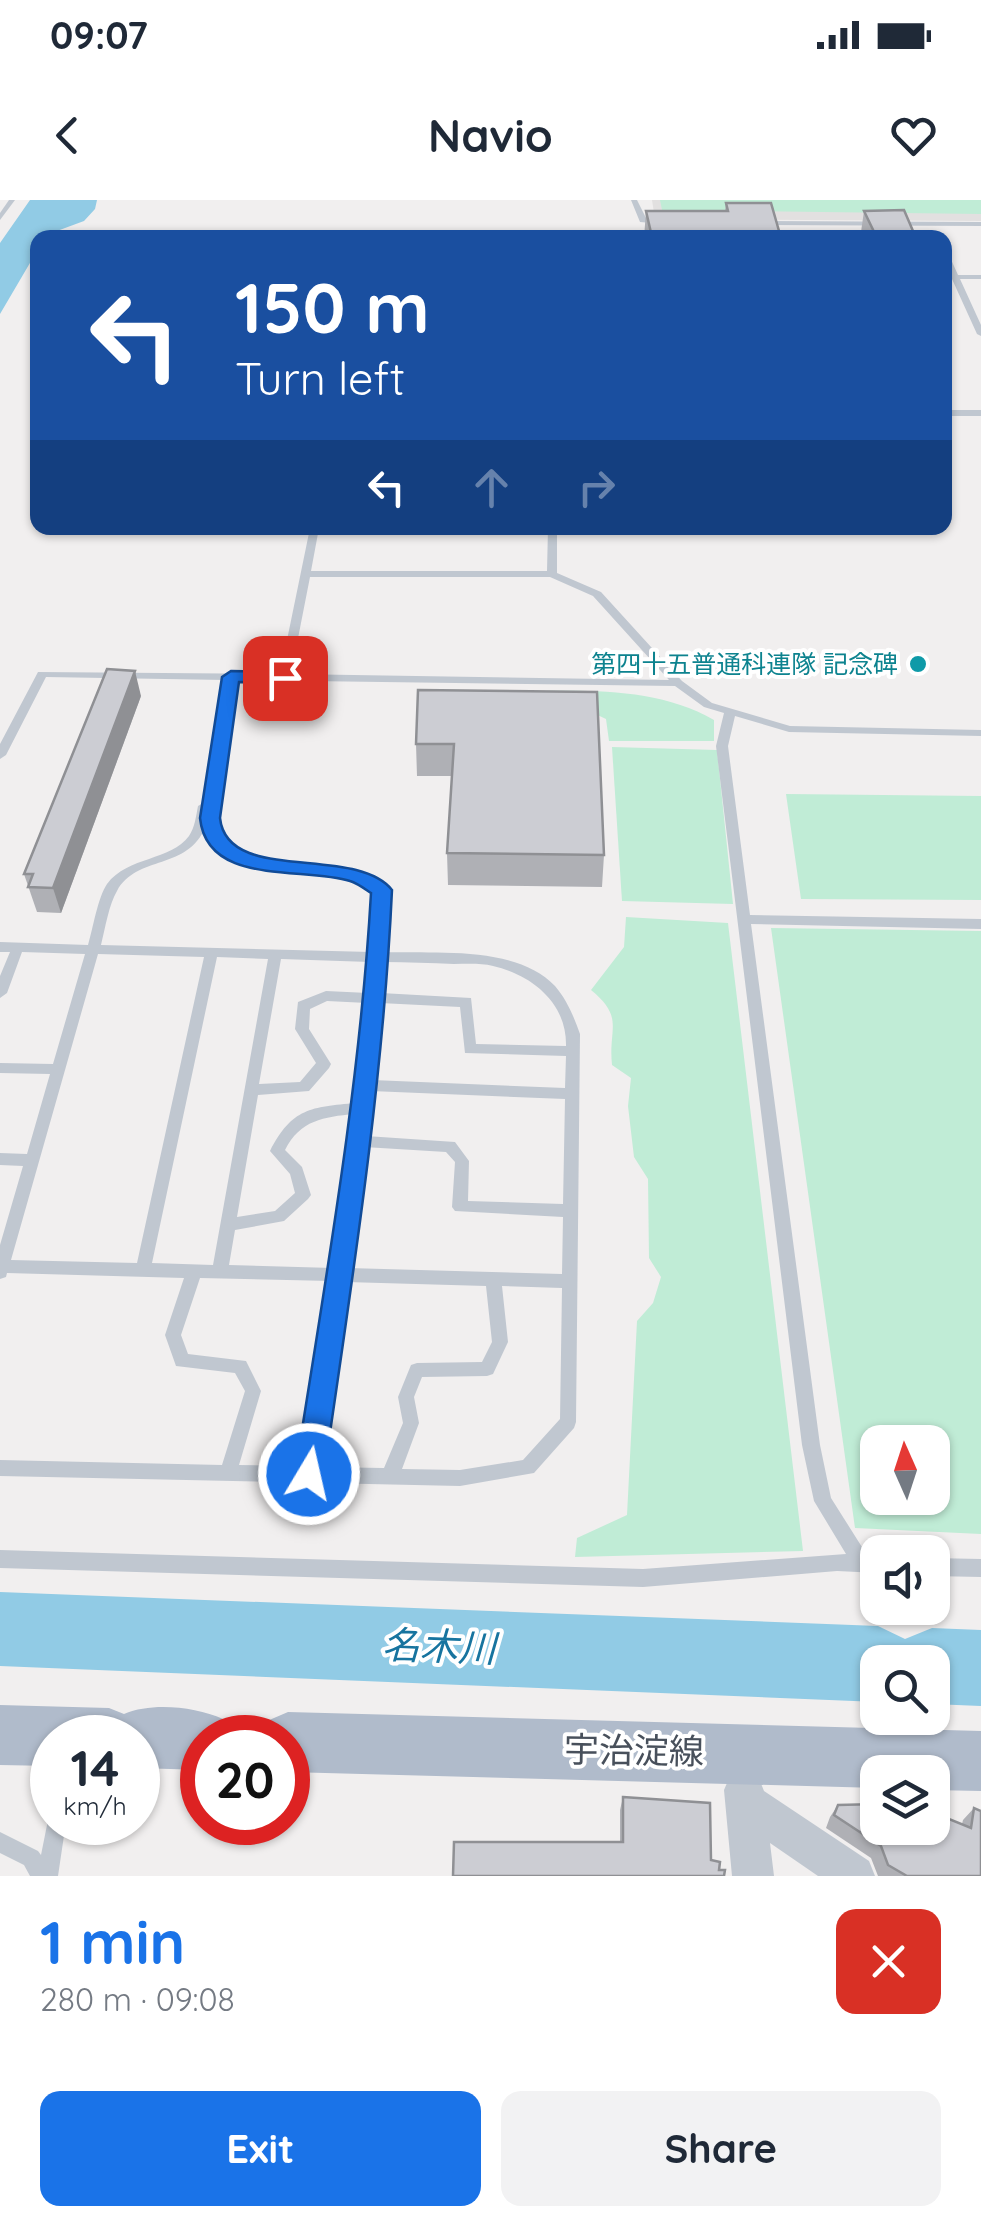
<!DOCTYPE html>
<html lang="en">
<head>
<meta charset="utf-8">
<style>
  :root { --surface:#fff; --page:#f2f2f3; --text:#1f2937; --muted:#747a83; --accent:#1a73e8 }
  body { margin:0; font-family:Quicksand,"Noto Sans JP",sans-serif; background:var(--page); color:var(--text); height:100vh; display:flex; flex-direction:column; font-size:38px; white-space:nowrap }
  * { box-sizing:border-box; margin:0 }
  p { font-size:32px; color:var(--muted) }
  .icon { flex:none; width:55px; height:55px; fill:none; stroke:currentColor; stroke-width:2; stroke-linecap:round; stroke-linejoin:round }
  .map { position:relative; height:1676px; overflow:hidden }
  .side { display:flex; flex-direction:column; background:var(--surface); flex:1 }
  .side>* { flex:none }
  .hud { position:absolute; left:30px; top:30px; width:922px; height:305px; border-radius:20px; box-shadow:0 2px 8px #0004; background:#1a4fa0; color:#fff; overflow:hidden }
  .needle { width:65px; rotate:357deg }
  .fabs { position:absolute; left:860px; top:1225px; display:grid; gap:20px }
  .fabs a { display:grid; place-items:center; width:90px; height:90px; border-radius:20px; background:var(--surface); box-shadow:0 2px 8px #0004; font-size:50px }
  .speed { position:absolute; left:30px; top:1515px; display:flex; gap:20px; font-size:50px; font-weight:700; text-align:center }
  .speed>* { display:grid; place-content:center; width:130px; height:130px; border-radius:50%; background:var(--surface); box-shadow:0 2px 8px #0004; line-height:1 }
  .speed small { font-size:25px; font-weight:400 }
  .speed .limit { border:15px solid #d22; background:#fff; color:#111 }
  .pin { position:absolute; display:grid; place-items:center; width:85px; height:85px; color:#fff; margin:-42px; border-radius:20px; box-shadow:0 5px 15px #0006 }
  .me { position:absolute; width:110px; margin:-55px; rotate:9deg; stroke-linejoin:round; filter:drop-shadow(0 0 8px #0008) }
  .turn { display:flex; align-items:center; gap:35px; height:210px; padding:0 40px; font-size:45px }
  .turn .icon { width:130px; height:130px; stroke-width:2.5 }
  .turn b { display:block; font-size:70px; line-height:85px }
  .lanes { display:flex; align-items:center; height:95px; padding:0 40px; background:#0003; justify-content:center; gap:50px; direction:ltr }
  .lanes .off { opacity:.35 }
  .round { display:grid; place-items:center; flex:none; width:105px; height:105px; border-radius:20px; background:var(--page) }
  .overview { display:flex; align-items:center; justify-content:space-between; height:170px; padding:0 40px }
  h1 { font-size:60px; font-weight:700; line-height:75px; color:var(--accent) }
  .button { display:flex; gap:20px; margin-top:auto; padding:20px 40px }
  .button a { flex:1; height:115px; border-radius:20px; background:var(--accent); color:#fff; font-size:40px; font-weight:700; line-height:115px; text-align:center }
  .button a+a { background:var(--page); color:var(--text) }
  .status { display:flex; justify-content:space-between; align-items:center; height:70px; padding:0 50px; background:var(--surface); direction:ltr }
  .status svg { height:28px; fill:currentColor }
  header { display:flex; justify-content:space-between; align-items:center; height:130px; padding:0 40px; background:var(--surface); font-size:45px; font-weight:700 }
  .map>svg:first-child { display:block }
  .education { fill:#e2e0e0 }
  .green { fill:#c0ecd6; fill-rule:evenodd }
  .water { fill:#91cbe5 }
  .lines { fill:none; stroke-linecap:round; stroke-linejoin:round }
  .river { fill:#91cbe5; fill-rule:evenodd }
  .lane { fill:#c0c7d0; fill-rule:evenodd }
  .street { fill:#c0c7d0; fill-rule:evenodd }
  .primary { fill:#b0bbcb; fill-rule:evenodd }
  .wall { fill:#afb0b5 }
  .shaded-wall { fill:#8f9094 }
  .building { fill:#cccdd3; stroke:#8f9094; stroke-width:2.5 }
  .route { fill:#1a73e8; stroke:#114b97; stroke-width:2.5 }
  .culture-dot { fill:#0f9aa8; stroke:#fff; stroke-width:4 }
  .labels { text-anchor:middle; stroke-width:8; stroke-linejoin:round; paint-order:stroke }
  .far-culture-label { font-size:25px; fill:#0d838f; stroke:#fff; text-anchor:end }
  .near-street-label { font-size:35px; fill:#48505b; stroke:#fff }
  .near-water-label { font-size:38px; font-style:italic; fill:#17749f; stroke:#fff }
</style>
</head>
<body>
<div class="status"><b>09:07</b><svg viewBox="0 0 49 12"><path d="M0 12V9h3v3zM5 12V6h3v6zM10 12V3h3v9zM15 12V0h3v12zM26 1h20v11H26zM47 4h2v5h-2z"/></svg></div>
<header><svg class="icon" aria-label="back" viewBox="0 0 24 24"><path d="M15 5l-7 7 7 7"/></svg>Navio<svg class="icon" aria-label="heart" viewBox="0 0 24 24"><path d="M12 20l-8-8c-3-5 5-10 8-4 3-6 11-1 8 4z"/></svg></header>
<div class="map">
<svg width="981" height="1676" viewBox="0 0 981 1676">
  <rect width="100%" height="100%" fill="#f1efef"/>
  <!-- education -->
  <path class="education" d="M652 0H981V21L655 19Z"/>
  <!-- green -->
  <g class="green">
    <path d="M660 0H981V14L662 10Z"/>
    <path d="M477 492C554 493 645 480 714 520V541H609L606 519 589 511Z"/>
    <path d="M612 547 717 550 733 704 622 701Z"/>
    <path d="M786 594 981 596V700L801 699Z"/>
    <path d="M626 717 728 723 803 1351 575 1357 577 1338 627 1315 637 1121 653 1103 661 1077 649 1058 648 979 634 957 628 906 631 878 612 865C608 828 625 818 591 790L624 747Z"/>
    <path d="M771 728 981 731V1334L855 1328ZM932 1242V1298H878V1242Z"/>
  </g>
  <!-- water -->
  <path class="water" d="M30 0H97L95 9 84 21 38 38 37 51 0 114V43Z"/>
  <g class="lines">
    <!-- river -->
    <path class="river" d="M0 1392 878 1426 905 1439 932 1428 981 1430V1506L932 1504V1462H878V1502L0 1466Z"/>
    <!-- lane -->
    <g class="lane">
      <path d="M9 0H15L0 20V13Z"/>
      <path d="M631 0H637L646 18 663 20V24L640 22Z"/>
      <path d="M759 21 981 22V26L762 25H759Z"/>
      <path d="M945 53 949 55 958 75H981V79H960L981 125V136L977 134 952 79H945V75H950L945 63Z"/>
      <rect x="945" y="210" width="36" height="6"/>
      <path d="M310 328H319L311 371H547L548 328H557V373L601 392 682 481 712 503 790 526 981 530V536L789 532 735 516 728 546 750 715 981 719V729L751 724 820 1245 831 1298 867 1355H878V1373L837 1371 643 1387 0 1368V1350L643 1369 846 1354 814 1301 802 1245 716 546 724 513 704 507 675 486 236 480 227 537 229 539C224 566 213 595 216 623 223 672 316 661 352 669 365 672 375 680 386 687L388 690 384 752C435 754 517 745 555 786 567 800 574 817 580 834L576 1222 574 1228 534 1273 460 1286 0 1276V1260L222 1265 245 1191 235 1173 176 1166 165 1135 184 1078 7 1073 6 1077 0 1079V1045L23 966 0 965V953L27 954 50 874 0 873V863L53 864 85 754 22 752 7 793 0 798V776L10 752H0V742L88 745C93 728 98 697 107 684 128 656 171 661 189 636 195 627 196 616 198 606L205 602 216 548 225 480 46 477 6 555 0 559V544L38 472 280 474ZM310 377H550L593 396 669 480 291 474ZM205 627 216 648 230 658 275 670 352 678 376 692 371 752 101 745C105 729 109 704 117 691 136 655 189 670 205 627ZM98 754 204 757 137 1063 11 1060ZM217 757 268 759 213 1065 152 1063ZM281 759 370 762 368 793 326 791 298 802 295 829 316 863 300 882 259 884ZM384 762C407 762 431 763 454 764 467 764 481 763 493 766 532 775 567 803 566 846L476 844 471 798 381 793ZM327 801 367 803 356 903C311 907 292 908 270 951L290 974 295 993 275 1011 237 1017 258 895 309 891 329 868 331 864 309 829 310 809ZM380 803 460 807 465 853 566 856 565 888 372 880ZM371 891 565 899 563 1004 468 1001 469 961 455 942 366 936ZM354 914 349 941 350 944 333 1068 229 1065 235 1030 284 1021 308 999 311 995 302 967 285 950C300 920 324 917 354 914ZM364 947 446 952 455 962 452 1007 455 1011 563 1017 562 1074 348 1068ZM200 1078 331 1081 302 1266 239 1265 261 1191 246 1161 188 1154 181 1135ZM346 1082 486 1086 492 1142 482 1162 417 1163 411 1165 398 1197 403 1223 384 1268 319 1267ZM502 1086 562 1088 560 1219 523 1260 460 1270 402 1269 419 1223 414 1197 422 1177 487 1176 493 1174 508 1142Z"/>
      <path d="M932 1358 981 1359V1377L932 1376Z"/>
      <path d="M52 1613V1622H66L58 1676H30L24 1665 0 1653V1632L38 1651 41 1655 49 1615Z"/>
    </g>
    <!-- street -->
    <path class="street" d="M744 1570 758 1576 764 1591 869 1661 875 1676H818L770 1643 774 1676H732L724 1590 730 1576Z"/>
    <!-- primary -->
    <g class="primary">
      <path d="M0 1505 109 1508 124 1514C153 1502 195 1507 223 1519L231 1538H202V1570L138 1568V1538H52V1566L0 1565Z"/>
      <path d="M288 1512 981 1531V1591L932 1590V1572H878V1588L288 1572V1538H260L267 1521Z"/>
    </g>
  </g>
  <!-- wall -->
  <g class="wall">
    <path d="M726 3 781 38H644L646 11H725Z"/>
    <path d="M864 11 916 38H863L861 32Z"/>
    <path d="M418 490 604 655 602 687 448 685 447 653 452 576H417L416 544Z"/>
    <path d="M141 496 61 713 37 712 24 674Z"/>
    <path d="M623 1597 711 1660 719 1670 620 1642V1610Z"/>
    <path d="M838 1605 962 1624 963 1620 974 1608 981 1676H878L871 1658 826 1628 830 1617Z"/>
  </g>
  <!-- shaded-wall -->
  <path class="shaded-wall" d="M135 471 141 496 61 713 53 688Z"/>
  <!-- building -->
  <g class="building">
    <path d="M726 3H771L781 38 652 37 646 11H728Z"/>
    <path d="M904 10 916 38H877L864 11Z"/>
    <path d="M107 469 135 471 53 688 28 687 33 674H24Z"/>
    <path d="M418 490 597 492 604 655 447 653 454 544H416Z"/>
    <path d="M623 1597 710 1603 711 1660 720 1662 719 1670H725L724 1676H453L454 1642H623Z"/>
    <path d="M878 1604V1628H932V1612L971 1628 974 1608 981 1611V1676H907L888 1665 881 1646 834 1615 838 1605Z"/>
  </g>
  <!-- route -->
  <path class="route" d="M231 471 285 472 294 478 285 483 239 482 220 618C227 685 355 644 392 690 383 885 352 1081 324 1274L319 1284 309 1288 299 1284 295 1274C325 1082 360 887 371 693 365 689 357 683 350 681 304 666 207 687 200 618L222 477Z"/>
  <!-- markers -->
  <circle class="culture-dot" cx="918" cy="464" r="10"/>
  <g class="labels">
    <!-- far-culture labels -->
    <g class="far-culture-label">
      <text x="898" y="473">第四十五普通科連隊 記念碑</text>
    </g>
    <!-- near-street labels -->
    <g class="near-street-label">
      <text transform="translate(634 1551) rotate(1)" y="12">宇治淀線</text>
    </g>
    <!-- near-water labels -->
    <g class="near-water-label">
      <text transform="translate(439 1447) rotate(2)" y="13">名木川</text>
    </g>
  </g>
</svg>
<div class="fabs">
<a><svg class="needle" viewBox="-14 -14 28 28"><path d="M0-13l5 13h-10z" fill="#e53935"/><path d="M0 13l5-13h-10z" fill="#747a83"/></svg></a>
<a><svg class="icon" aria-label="sound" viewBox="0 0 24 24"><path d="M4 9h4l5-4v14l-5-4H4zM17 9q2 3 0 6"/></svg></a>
<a><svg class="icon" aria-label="search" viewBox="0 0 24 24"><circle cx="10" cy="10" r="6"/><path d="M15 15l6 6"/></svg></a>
<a><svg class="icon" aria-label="layers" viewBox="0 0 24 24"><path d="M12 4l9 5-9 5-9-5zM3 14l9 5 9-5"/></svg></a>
</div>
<div class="speed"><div>14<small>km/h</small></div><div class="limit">20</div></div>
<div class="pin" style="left:285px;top:478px;background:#d93025"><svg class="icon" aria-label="arrive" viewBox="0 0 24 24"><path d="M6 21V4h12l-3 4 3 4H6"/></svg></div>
<svg class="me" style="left:309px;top:1274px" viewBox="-20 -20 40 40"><circle r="17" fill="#1a73e8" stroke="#fff" stroke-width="3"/><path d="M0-11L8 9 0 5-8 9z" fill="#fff"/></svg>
<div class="hud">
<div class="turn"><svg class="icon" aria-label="left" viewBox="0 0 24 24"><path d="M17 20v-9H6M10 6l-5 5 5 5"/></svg><div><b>150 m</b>Turn left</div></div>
<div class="lanes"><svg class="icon" aria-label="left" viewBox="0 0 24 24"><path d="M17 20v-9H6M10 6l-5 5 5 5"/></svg><svg class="icon off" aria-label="ahead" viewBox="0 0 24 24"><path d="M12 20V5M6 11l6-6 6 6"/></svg><svg class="icon off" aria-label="right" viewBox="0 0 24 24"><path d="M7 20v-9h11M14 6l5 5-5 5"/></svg></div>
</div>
</div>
<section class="side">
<div class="overview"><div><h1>1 min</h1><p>280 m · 09:08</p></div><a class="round" style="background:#d93025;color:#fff"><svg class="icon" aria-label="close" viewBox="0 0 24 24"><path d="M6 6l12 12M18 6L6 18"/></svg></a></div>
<div class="button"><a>Exit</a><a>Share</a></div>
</section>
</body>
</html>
